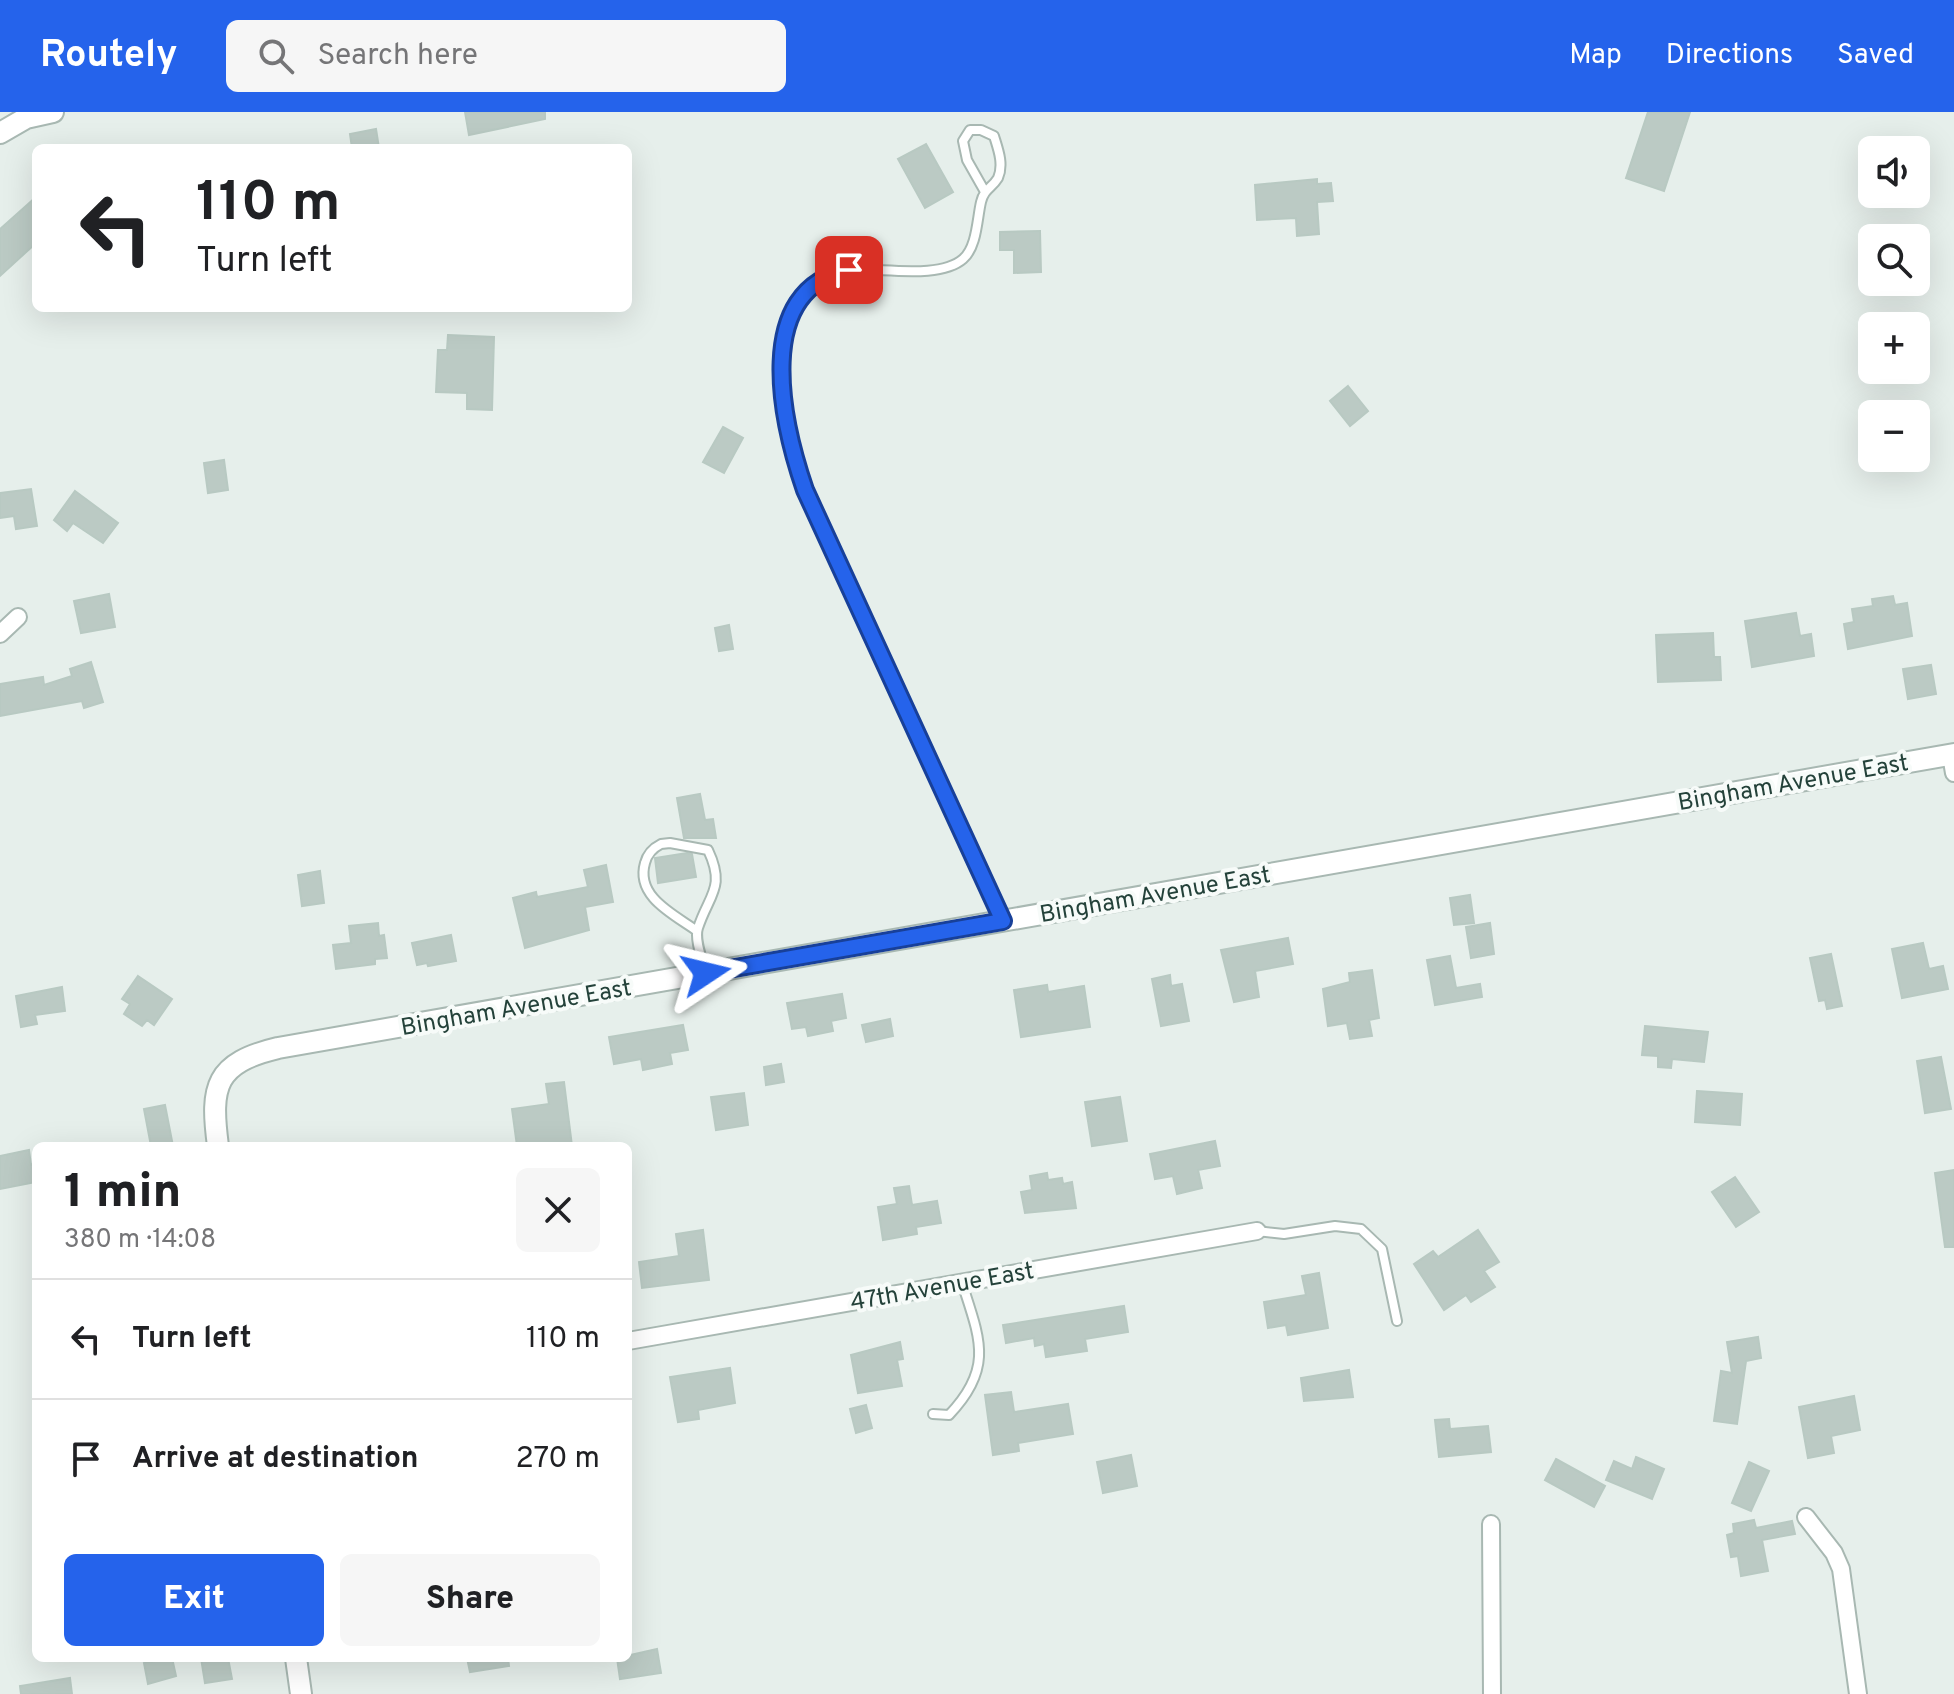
<!DOCTYPE html>
<html lang="en">
<head>
<meta charset="utf-8">
<style>
  :root { --surface:#fff; --page:#f6f6f6; --text:#202124; --muted:#757577; --line:#e0e0e0; --accent:#2563eb }
  body { margin:0; font-family:Overpass,sans-serif; background:var(--page); color:var(--text); height:100vh; display:flex; flex-direction:column; font-size:30px; white-space:nowrap }
  * { box-sizing:border-box; margin:0 }
  p { font-size:26px; color:var(--muted) }
  .icon { flex:none; width:44px; height:44px; fill:none; stroke:currentColor; stroke-width:2; stroke-linecap:round; stroke-linejoin:round }
  .map { position:relative; flex:1; overflow:hidden }
  .sheet { position:absolute; left:32px; top:1030px; width:600px; height:520px; display:flex; flex-direction:column; background:var(--surface); border-radius:12px; box-shadow:0 8px 32px #0002 }
  .sheet>* { flex:none }
  .top-card { position:absolute; left:32px; top:32px; width:600px; height:168px; border-radius:12px; box-shadow:0 8px 32px #0002; background:#fff; color:var(--text); overflow:hidden }
  .controls { position:absolute; left:1858px; top:24px; display:grid; gap:16px }
  .controls a { display:grid; place-items:center; width:72px; height:72px; border-radius:12px; background:var(--surface); box-shadow:0 8px 32px #0002; font-size:40px }
  .pin { position:absolute; display:grid; place-items:center; width:68px; height:68px; color:#fff; margin:-34px; border-radius:16px; box-shadow:0 4px 12px #0006 }
  .me { position:absolute; width:88px; margin:-44px; rotate:80deg; stroke-linejoin:round; filter:drop-shadow(0 0 6px #0008) }
  .turn { display:flex; align-items:center; gap:28px; height:168px; padding:0 32px; font-size:36px }
  .turn .icon { width:104px; height:104px; stroke-width:2.5 }
  .turn b { display:block; font-size:56px; line-height:68px }
  .round { display:grid; place-items:center; flex:none; width:84px; height:84px; border-radius:12px; background:var(--page) }
  .headline { display:flex; align-items:center; justify-content:space-between; height:136px; padding:0 32px }
  h1 { font-size:48px; font-weight:800; line-height:60px }
  .button { display:flex; gap:16px; margin-top:auto; padding:16px 32px }
  .button a { flex:1; height:92px; border-radius:12px; background:var(--accent); color:#fff; font-size:32px; font-weight:800; line-height:92px; text-align:center }
  .button a+a { background:var(--page); color:var(--text) }
  ul { padding:0; list-style:none }
  li { display:flex; align-items:center; gap:24px; height:120px; padding:0 32px; border-top:2px solid var(--line) }
  li div { flex:1 }
  li b { display:block; font-size:30px }
  li em { font-style:normal }
  header { display:flex; align-items:center; gap:48px; box-sizing:border-box; height:112px; padding:0 40px; background:var(--accent); color:#fff }
  header strong { font-size:38px }
  nav { display:flex; gap:44px; margin-inline-start:auto; font-size:28px }
  .search { width:560px; height:72px; background:var(--page); display:flex; align-items:center; gap:20px; box-sizing:border-box; padding:0 28px; border-radius:12px; color:var(--muted); font-size:30px }
  .map>svg:first-child { display:block }
  .building { fill:#bbcac4; stroke:#b8c9c2; stroke-width:2 }
  .lines { fill:none; stroke-linecap:round; stroke-linejoin:round }
  .service-casing { stroke:#a8b8b2; stroke-width:12 }
  .minor-casing { stroke:#a8b8b2; stroke-width:20 }
  .tertiary-casing { stroke:#a8b8b2; stroke-width:24 }
  .service { stroke:#fff; stroke-width:8 }
  .minor { stroke:#fff; stroke-width:16 }
  .tertiary { stroke:#fff; stroke-width:20 }
  .route-casing { stroke:#184099; stroke-width:20 }
  .route { stroke:#2563eb; stroke-width:14 }
  .labels { text-anchor:middle; stroke-width:8; stroke-linejoin:round; paint-order:stroke }
  .street-label { font-size:24px; fill:#24423a; stroke:#f7fbf9 }
</style>
</head>
<body>
<header>
<strong>Routely</strong>
<div class="search"><svg class="icon" aria-label="search" viewBox="0 0 24 24"><circle cx="10" cy="10" r="6"/><path d="M15 15l6 6"/></svg>Search here</div>
<nav><a>Map</a><a>Directions</a><a>Saved</a></nav>
</header>
<div class="map">
<svg width="1954" height="1582" viewBox="0 0 1954 1582">
  <rect width="100%" height="100%" fill="#e6efeb"/>
  <!-- building -->
  <g class="building">
    <path d="M465 0H545V7L469 23Z"/>
    <path d="M1648 0H1690L1664 79 1626 66Z"/>
    <path d="M376 17 379 36H352L350 22Z"/>
    <path d="M926 32 953 80 925 96 898 47Z"/>
    <path d="M1317 67V72L1331 71 1333 89 1317 90 1319 122 1297 124 1296 106 1257 108 1255 73Z"/>
    <path d="M36 85V131L0 164V117Z"/>
    <path d="M1040 119 1041 160 1014 161V138H1000V120Z"/>
    <path d="M448 223 494 225 492 298 467 297V281L436 280 438 238H447Z"/>
    <path d="M1348 274 1368 299 1350 314 1330 289Z"/>
    <path d="M723 315 743 326 724 361 703 350Z"/>
    <path d="M224 348 228 378 208 381 204 351Z"/>
    <path d="M31 377 37 414 16 417 14 404 0 406V381Z"/>
    <path d="M75 379 118 411 103 431 73 411 67 419 54 408Z"/>
    <path d="M109 482 115 515 81 521 74 489Z"/>
    <path d="M1893 484 1895 493 1907 491 1912 524 1848 537 1844 512 1854 510 1852 497 1873 494 1872 487Z"/>
    <path d="M1796 501 1800 524 1811 522 1814 544 1752 555 1745 509Z"/>
    <path d="M729 513 733 537 719 539 715 516Z"/>
    <path d="M1713 521 1714 545H1720L1721 568 1658 570 1656 523Z"/>
    <path d="M91 550 103 590 84 596 82 589 0 604V572L43 565 44 573 72 564 70 557Z"/>
    <path d="M1931 553 1936 582 1908 587 1903 557Z"/>
    <path d="M700 682 705 708 713 707 716 726H684L677 686Z"/>
    <path d="M687 741 692 742 696 765 658 771 655 746Z"/>
    <path d="M606 753 613 790 585 795 589 818 525 836 513 786 536 780 537 785 588 775 584 758Z"/>
    <path d="M320 759 324 791 302 794 298 763Z"/>
    <path d="M1470 783 1474 811 1454 813 1450 786Z"/>
    <path d="M378 811 379 824 384 823 387 846 375 847V852L336 857 333 833 351 831 349 814Z"/>
    <path d="M1490 811 1494 842 1471 846 1466 815Z"/>
    <path d="M451 823 456 849 428 854 427 851 417 853 412 831Z"/>
    <path d="M1288 826 1293 852 1255 859 1259 885 1234 890 1221 838Z"/>
    <path d="M1923 831 1929 857 1943 854 1948 877 1902 886 1892 837Z"/>
    <path d="M1831 842 1842 894 1827 897 1825 888 1819 889 1810 846Z"/>
    <path d="M1450 844 1456 876 1480 872 1482 885 1435 893 1427 848Z"/>
    <path d="M1372 858 1379 906 1369 908 1372 924 1350 927 1347 911 1328 914 1323 877 1350 870 1349 861Z"/>
    <path d="M1170 863 1171 874 1182 872 1189 909 1161 914 1152 867Z"/>
    <path d="M138 864 172 887 154 913 147 908 142 914 124 902 130 892 122 887Z"/>
    <path d="M1047 873 1048 880 1084 874 1090 915 1021 925 1014 878Z"/>
    <path d="M62 875 65 899 35 903 37 912 21 915 16 884Z"/>
    <path d="M842 882 846 906 831 909 833 919 808 924 806 915 792 917 787 891Z"/>
    <path d="M890 907 893 924 866 930 862 913Z"/>
    <path d="M683 913 688 938 670 941 672 952 643 958 641 947 614 952 609 925Z"/>
    <path d="M1645 914 1708 920 1704 950 1672 947 1671 956 1658 955V944L1642 943Z"/>
    <path d="M1941 945 1951 997 1925 1001 1917 949Z"/>
    <path d="M781 952 784 970 766 973 764 955Z"/>
    <path d="M564 970 572 1034H517L512 997 549 992 546 972Z"/>
    <path d="M1697 979 1742 982 1740 1013 1695 1010Z"/>
    <path d="M744 981 748 1013 716 1018 711 985Z"/>
    <path d="M1120 985 1127 1029 1092 1034 1085 990Z"/>
    <path d="M165 993 173 1034H151L144 997Z"/>
    <path d="M1215 1029 1220 1054 1198 1058 1202 1076 1177 1082 1173 1064 1155 1067 1150 1042Z"/>
    <path d="M29 1038 31 1053 36 1052V1070L0 1077V1044Z"/>
    <path d="M1954 1058V1135H1945L1935 1061Z"/>
    <path d="M1047 1061 1048 1068 1062 1066 1063 1072 1072 1070 1076 1096 1025 1101 1021 1080 1032 1078 1030 1064Z"/>
    <path d="M1735 1065 1759 1100 1736 1115 1712 1080Z"/>
    <path d="M909 1074 912 1093 937 1089 941 1111 916 1115 917 1122 883 1128 878 1095 897 1092 894 1076Z"/>
    <path d="M703 1118 709 1168 642 1176 639 1150 679 1144 676 1122Z"/>
    <path d="M1478 1118 1499 1150 1484 1159 1495 1175 1471 1190 1466 1183 1444 1198 1414 1152 1433 1139 1438 1145Z"/>
    <path d="M1319 1161 1328 1216 1288 1223 1286 1213 1268 1216 1264 1190 1306 1183 1302 1164Z"/>
    <path d="M1124 1194 1128 1220 1085 1227 1087 1239 1046 1245 1044 1232 1035 1234 1034 1226 1006 1231 1003 1213Z"/>
    <path d="M1758 1225 1761 1246 1746 1249 1737 1312 1714 1309 1721 1259 1732 1261 1727 1230Z"/>
    <path d="M900 1230 903 1247 897 1248 902 1274 858 1281 851 1243Z"/>
    <path d="M730 1256 735 1291 698 1298 699 1307 678 1310 670 1265Z"/>
    <path d="M1349 1258 1353 1285 1304 1289 1301 1266Z"/>
    <path d="M1011 1280 1014 1300 1068 1292 1073 1322 1018 1331 1019 1339 993 1343 985 1283Z"/>
    <path d="M1854 1284 1860 1318 1831 1324 1834 1341 1808 1346 1799 1295Z"/>
    <path d="M866 1293 872 1316 856 1321 850 1297Z"/>
    <path d="M1449 1307 1450 1317 1488 1314 1491 1340 1439 1345 1435 1308Z"/>
    <path d="M1131 1343 1137 1374 1103 1381 1097 1350Z"/>
    <path d="M1636 1345 1664 1357 1652 1387 1606 1368 1614 1349 1632 1357Z"/>
    <path d="M1556 1347 1605 1374 1594 1395 1545 1368Z"/>
    <path d="M1749 1350 1769 1359 1751 1399 1732 1391Z"/>
    <path d="M1754 1408 1756 1416 1792 1409 1795 1422 1762 1428 1768 1459 1741 1464 1738 1444 1731 1445 1727 1423 1734 1421 1733 1412Z"/>
    <path d="M657 1537 661 1561 620 1567 617 1546Z"/>
    <path d="M172 1546 176 1564 148 1572 144 1551Z"/>
    <path d="M201 1546H228L232 1567 205 1571Z"/>
    <path d="M467 1546H508L509 1554 470 1560Z"/>
    <path d="M70 1566 72 1582H21L20 1574Z"/>
  </g>
  <g class="lines">
    <!-- service casing -->
    <g class="service-casing">
      <g id="service">
        <path d="M984 78 967 48 963 29 970 18H981L994 24C998 37 1004 52 998 66 992 76 984 77 981 90 977 107 977 135 963 147 939 168 878 155 848 158 750 168 785 318 805 378L1002 808"/>
        <path d="M697 819C675 803 635 785 645 751 647 743 653 736 661 732L670 731 708 738C726 776 709 782 698 816 694 828 703 849 706 861"/>
        <path d="M1257 1119 1284 1122 1335 1114 1361 1117 1382 1137 1397 1209"/>
        <path d="M933 1302 949 1303C994 1256 980 1227 962 1171"/>
      </g>
    </g>
    <!-- minor casing -->
    <g class="minor-casing">
      <g id="minor">
        <path d="M0 522 18 505"/>
        <path d="M1951 643 1954 661"/>
        <path d="M628 1229 1257 1119"/>
        <path d="M1806 1405 1834 1441 1841 1457 1858 1582"/>
        <path d="M1491 1412 1492 1582"/>
      </g>
    </g>
    <!-- tertiary casing -->
    <g class="tertiary-casing">
      <g id="tertiary">
        <path d="M0 21 26 6 53 0"/>
        <path d="M218 1034C210 974 215 951 278 936L1954 642"/>
        <path d="M296 1546 301 1582"/>
      </g>
    </g>
    <!-- service -->
    <use href="#service" class="service"/>
    <!-- minor -->
    <use href="#minor" class="minor"/>
    <!-- tertiary -->
    <use href="#tertiary" class="tertiary"/>
  </g>
  <g class="lines">
    <!-- route casing -->
    <g class="route-casing">
      <path id="route" d="M706 861 1003 809 805 378C782 311 751 177 849 158"/>
    </g>
    <!-- route -->
    <use href="#route" class="route"/>
  </g>
  <g class="labels">
    <!-- street labels -->
    <g class="street-label">
      <text transform="translate(1793 670) rotate(-10)" y="8">Bingham Avenue East</text>
      <text transform="translate(1155 782) rotate(-10)" y="8">Bingham Avenue East</text>
      <text transform="translate(516 895) rotate(-10)" y="8">Bingham Avenue East</text>
      <text transform="translate(942 1174) rotate(-10)" y="8">47th Avenue East</text>
    </g>
  </g>
</svg>
<div class="controls">
<a><svg class="icon" aria-label="sound" viewBox="0 0 24 24"><path d="M4 9h4l5-4v14l-5-4H4zM17 9q2 3 0 6"/></svg></a>
<a><svg class="icon" aria-label="search" viewBox="0 0 24 24"><circle cx="10" cy="10" r="6"/><path d="M15 15l6 6"/></svg></a>
<a>+</a>
<a>−</a>
</div>
<div class="pin" style="left:849px;top:158px;background:#d93025"><svg class="icon" aria-label="arrive" viewBox="0 0 24 24"><path d="M6 21V4h12l-3 4 3 4H6"/></svg></div>
<svg class="me" style="left:706px;top:861px" viewBox="-20 -20 40 40"><path d="M0-17L14 15 0 8-14 15z" fill="#2563eb" stroke="#fff" stroke-width="4"/></svg>
<div class="top-card">
<div class="turn"><svg class="icon" aria-label="left" viewBox="0 0 24 24"><path d="M17 20v-9H6M10 6l-5 5 5 5"/></svg><div><b>110 m</b>Turn left</div></div>
</div>
<section class="sheet">
<div class="headline"><div><h1>1 min</h1><p>380 m · 14:08</p></div><a class="round"><svg class="icon" aria-label="close" viewBox="0 0 24 24"><path d="M6 6l12 12M18 6L6 18"/></svg></a></div>
<ul>
<li><svg class="icon" aria-label="left" viewBox="0 0 24 24"><path d="M17 20v-9H6M10 6l-5 5 5 5"/></svg><div><b>Turn left</b></div><em>110 m</em></li>
<li><svg class="icon" aria-label="arrive" viewBox="0 0 24 24"><path d="M6 21V4h12l-3 4 3 4H6"/></svg><div><b>Arrive at destination</b></div><em>270 m</em></li>
</ul>
<div class="button"><a>Exit</a><a>Share</a></div>
</section>
</div>
</body>
</html>
